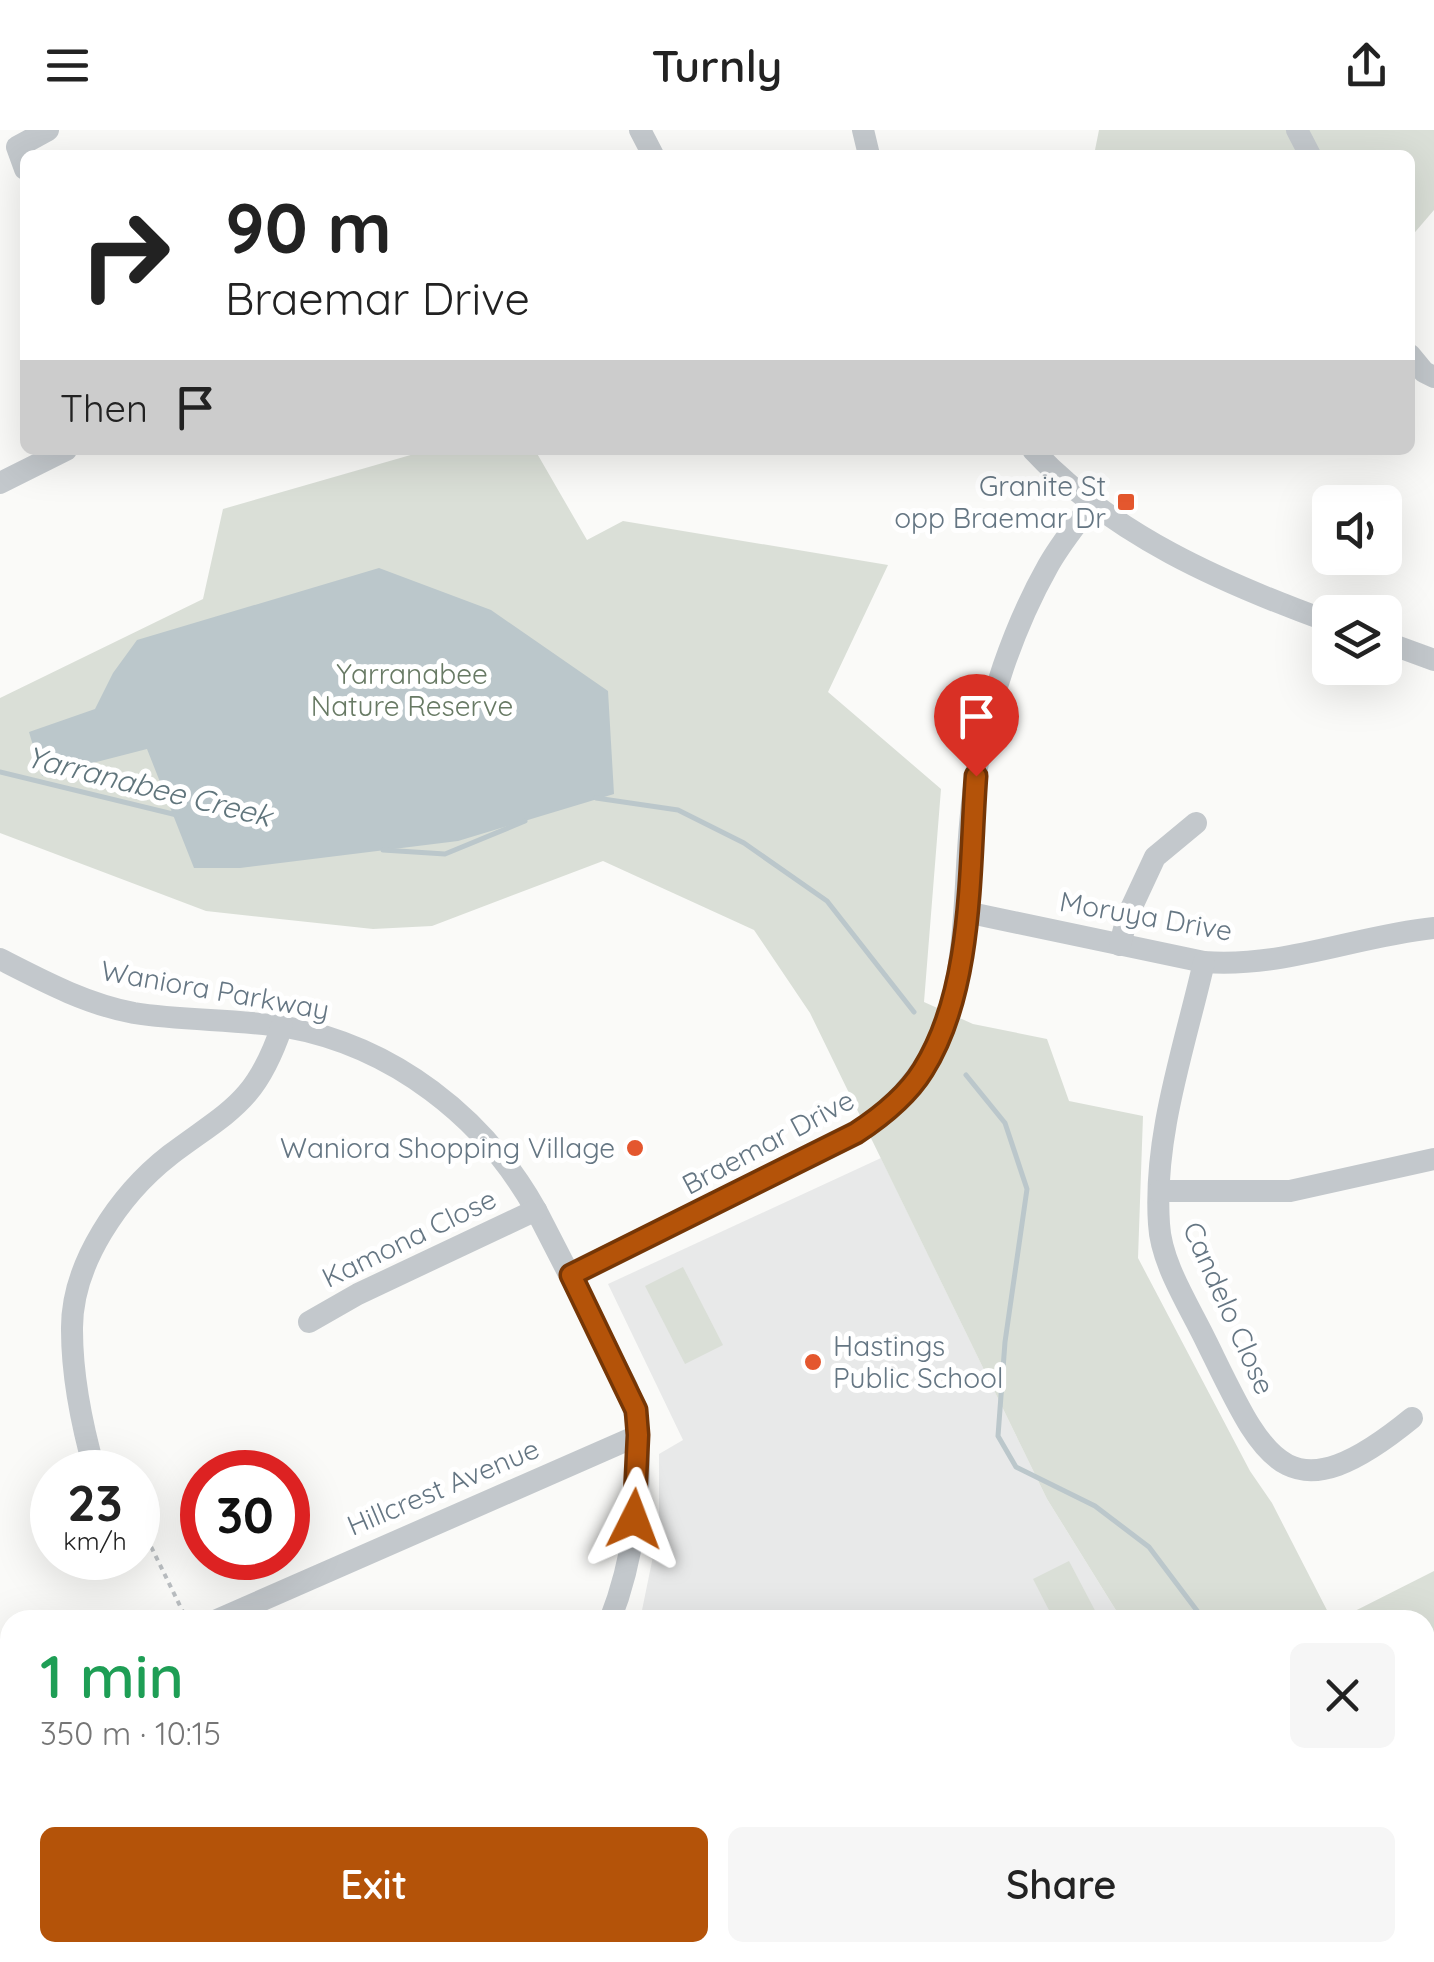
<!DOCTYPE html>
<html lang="en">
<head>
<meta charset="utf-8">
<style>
  :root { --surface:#fff; --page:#f6f6f6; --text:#222; --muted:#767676; --accent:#b45309 }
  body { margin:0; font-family:Quicksand,sans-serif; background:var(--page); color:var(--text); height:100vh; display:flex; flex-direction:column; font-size:38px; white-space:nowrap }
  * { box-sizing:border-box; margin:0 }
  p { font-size:32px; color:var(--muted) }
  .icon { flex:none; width:55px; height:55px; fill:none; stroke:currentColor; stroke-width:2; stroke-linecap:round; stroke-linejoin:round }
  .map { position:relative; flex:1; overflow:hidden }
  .drawer { position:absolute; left:0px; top:1480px; width:1435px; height:352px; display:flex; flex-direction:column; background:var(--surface); border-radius:30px 30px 0 0; box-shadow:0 10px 40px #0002 }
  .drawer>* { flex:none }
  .top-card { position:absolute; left:20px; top:20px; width:1395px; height:305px; border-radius:15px; box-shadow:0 10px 40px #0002; background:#fff; color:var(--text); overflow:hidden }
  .fabs { position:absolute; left:1312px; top:355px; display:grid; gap:20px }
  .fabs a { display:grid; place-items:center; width:90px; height:90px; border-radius:15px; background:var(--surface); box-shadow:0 10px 40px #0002; font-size:50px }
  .speed { position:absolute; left:30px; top:1320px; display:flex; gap:20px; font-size:50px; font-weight:700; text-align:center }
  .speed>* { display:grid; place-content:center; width:130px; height:130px; border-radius:50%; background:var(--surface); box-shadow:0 10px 40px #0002; line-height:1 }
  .speed small { font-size:25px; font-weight:400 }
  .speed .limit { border:15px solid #d22; background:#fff; color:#111 }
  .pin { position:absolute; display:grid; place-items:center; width:85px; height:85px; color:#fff; margin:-102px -42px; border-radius:50% 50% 50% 0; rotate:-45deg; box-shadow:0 0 10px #0007 }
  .pin .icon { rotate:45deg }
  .me { position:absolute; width:110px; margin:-55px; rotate:3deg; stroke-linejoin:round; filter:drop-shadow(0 0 8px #0008) }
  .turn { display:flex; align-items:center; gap:35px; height:210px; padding:0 40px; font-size:45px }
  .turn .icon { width:130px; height:130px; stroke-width:2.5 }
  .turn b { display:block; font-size:70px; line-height:85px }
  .then { display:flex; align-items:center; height:95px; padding:0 40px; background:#0003; gap:20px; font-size:38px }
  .round { display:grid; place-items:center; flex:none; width:105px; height:105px; border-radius:15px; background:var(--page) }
  .head { display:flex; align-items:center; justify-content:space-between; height:170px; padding:0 40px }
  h1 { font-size:60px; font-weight:600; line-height:75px; color:#1e9e55 }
  .action { display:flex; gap:20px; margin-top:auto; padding:20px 40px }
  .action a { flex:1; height:115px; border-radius:15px; background:var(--accent); color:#fff; font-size:40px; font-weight:600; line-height:115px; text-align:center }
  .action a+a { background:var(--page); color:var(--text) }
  header { display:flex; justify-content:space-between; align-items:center; height:130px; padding:0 40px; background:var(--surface); font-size:45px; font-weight:600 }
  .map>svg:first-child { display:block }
  .built { fill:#e8e9e9 }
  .green { fill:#dadfd7 }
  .water { fill:#bbc7cb }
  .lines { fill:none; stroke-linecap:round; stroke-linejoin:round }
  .stream { stroke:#bbc7cb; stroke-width:5 }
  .major-casing { stroke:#b5babe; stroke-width:35 }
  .path { stroke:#bbbfc2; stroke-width:4; stroke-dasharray:5 5; stroke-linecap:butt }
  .minor { stroke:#c3c8cc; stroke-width:22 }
  .major { stroke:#fff; stroke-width:30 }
  .route-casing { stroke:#753606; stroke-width:25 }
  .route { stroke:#b45309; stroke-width:18 }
  .poi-dot { fill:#e4572e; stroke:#fff; stroke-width:4 }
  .labels { text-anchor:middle; stroke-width:10; stroke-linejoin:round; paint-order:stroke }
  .poi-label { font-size:28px; fill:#657683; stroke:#fff; text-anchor:end }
  .park-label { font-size:28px; fill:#687a64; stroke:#fff }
  .street-label { font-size:28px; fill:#657683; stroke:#fff }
  .water-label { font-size:30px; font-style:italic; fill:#60757c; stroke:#fff }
</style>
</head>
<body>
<header><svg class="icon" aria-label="menu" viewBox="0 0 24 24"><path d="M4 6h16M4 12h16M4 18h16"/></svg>Turnly<svg class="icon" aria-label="share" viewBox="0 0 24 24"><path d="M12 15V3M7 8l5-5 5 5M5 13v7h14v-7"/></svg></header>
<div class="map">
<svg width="1434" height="1832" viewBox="0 0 1434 1832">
  <rect width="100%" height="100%" fill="#fafaf8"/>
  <!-- built -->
  <path class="built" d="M881 1028 1047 1369 1122 1490H640L659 1397V1324L683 1310 608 1154Z"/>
  <!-- green -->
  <g class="green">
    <path d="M1099 0H1434V80L1410 108V25H1094Z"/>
    <path d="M428 320H535L587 410 623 391 888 435 828 562 941 659 924 872 973 894 1047 909 1069 971 1143 986 1138 1128 1250 1341 1272 1373 1332 1490H1122L1047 1369 810 883 754 800 603 731 432 796 373 799 206 781 0 703V568L203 469 223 379Z"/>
    <path d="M683 1137 723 1215 685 1234 645 1156Z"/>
    <path d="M1069 1431 1100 1490H1054L1033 1449Z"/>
    <path d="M1434 1441V1595L1425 1600V1490H1337Z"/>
    <path d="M1425 1720 1434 1735V1832H1013L1010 1823 1425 1822Z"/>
    <path d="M630 1823H959L936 1832H635Z"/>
  </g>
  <!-- water -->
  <path class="water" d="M379 438 491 480 608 561 614 664 458 711 240 738H194L147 619 42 646 29 602 95 579 113 543 137 510Z"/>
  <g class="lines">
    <!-- stream -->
    <g class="stream">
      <path d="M0 642 177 685"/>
      <path d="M596 668 678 680 744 713 827 771 914 882"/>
      <path d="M383 720 445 724 525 691"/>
      <path d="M966 945 1005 993 1027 1059 1005 1212 998 1306 1016 1337 1095 1376 1149 1417 1204 1490"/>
      <path d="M1367 1822 1374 1832"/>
    </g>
    <!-- major casing -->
    <g class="major-casing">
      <g id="major">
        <path d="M0 1745 10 1769"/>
        <path d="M33 1822 37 1832"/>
      </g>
    </g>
    <!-- path -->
    <g class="path">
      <path d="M138 1390 187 1490"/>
      <path d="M0 1800 10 1823"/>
      <path d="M67 1832 80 1822"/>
    </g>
    <!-- minor -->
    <g class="minor">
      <path d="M640 0 653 25"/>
      <path d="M863 0 869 25"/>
      <path d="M1297 0 1310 25"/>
      <path d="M25 39 17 17 48 0"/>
      <path d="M1410 225 1424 242 1434 247"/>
      <path d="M1033 320C1112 405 1223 453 1330 492"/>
      <path d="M0 353 66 320"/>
      <path d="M1385 512 1434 530"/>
      <path d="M966 782 1204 832C1284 838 1356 806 1434 798"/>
      <path d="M1120 815 1127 787 1155 727 1196 693"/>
      <path d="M0 829C43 851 86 874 134 883 184 891 236 889 286 897 393 916 484 987 536 1080L627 1257C651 1321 635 1427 610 1490"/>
      <path d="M1204 832C1185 916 1153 1006 1159 1094 1161 1134 1190 1177 1207 1213 1264 1329 1286 1391 1412 1288"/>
      <path d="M1159 1061H1290L1434 1029"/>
      <path d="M571 1145 856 1003C991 913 953 780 976 644 988 573 1013 498 1048 436 1060 414 1077 394 1092 373"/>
      <path d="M309 1192 358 1164 536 1080"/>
      <path d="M95 1342C82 1296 72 1249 72 1200 71 1134 120 1064 170 1025 230 980 256 973 282 896"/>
      <path d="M217 1490 639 1305"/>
      <path d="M0 1591 10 1586"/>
      <path d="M587 1822 592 1832"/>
    </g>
    <!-- major -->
    <use href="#major" class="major"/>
  </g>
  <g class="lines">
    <!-- route casing -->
    <g class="route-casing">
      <path id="route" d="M634 1389 638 1305 636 1280 571 1145 856 1003C882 986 907 966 923 940 974 859 969 738 976 646"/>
    </g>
    <!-- route -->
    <use href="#route" class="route"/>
  </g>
  <!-- markers -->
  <g class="poi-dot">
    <rect x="1116" y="362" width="20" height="20" rx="5"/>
    <circle cx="635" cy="1018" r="10"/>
    <circle cx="813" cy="1232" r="10"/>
  </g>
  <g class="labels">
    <!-- poi labels -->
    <g class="poi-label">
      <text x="1106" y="366">Granite St<tspan x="1106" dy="32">opp Braemar Dr</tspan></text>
      <text x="615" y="1028">Waniora Shopping Village</text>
      <text x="833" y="1226" text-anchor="start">Hastings<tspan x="833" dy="32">Public School</tspan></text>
    </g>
    <!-- park labels -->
    <g class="park-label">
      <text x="412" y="554">Yarranabee<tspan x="412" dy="32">Nature Reserve</tspan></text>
    </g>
    <!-- street labels -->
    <g class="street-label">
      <text transform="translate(1146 786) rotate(10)" y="10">Moruya Drive</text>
      <text transform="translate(215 860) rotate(10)" y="10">Waniora Parkway</text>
      <text transform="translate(768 1012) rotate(-28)" y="10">Braemar Drive</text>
      <text transform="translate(409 1108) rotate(-26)" y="10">Kamona Close</text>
      <text transform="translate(1229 1178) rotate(66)" y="10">Candelo Close</text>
      <text transform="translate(443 1357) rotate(-23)" y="10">Hillcrest Avenue</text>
    </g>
    <!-- water labels -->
    <g class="water-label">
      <text transform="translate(149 657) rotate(14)" y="10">Yarranabee Creek</text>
    </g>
  </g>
</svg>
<div class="fabs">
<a><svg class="icon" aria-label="sound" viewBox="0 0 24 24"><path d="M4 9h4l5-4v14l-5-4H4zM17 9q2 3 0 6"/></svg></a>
<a><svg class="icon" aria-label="layers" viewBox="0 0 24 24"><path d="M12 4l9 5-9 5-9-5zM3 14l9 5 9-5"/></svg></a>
</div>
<div class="speed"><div>23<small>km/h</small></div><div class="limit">30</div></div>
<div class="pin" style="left:976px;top:646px;background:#d93025"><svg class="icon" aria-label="arrive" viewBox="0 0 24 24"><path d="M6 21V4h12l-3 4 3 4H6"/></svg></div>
<svg class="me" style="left:634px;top:1389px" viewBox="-20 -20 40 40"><path d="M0-17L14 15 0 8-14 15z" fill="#b45309" stroke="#fff" stroke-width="4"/></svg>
<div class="top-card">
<div class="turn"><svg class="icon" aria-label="right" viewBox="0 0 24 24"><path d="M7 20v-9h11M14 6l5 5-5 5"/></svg><div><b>90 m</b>Braemar Drive</div></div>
<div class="then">Then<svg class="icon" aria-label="arrive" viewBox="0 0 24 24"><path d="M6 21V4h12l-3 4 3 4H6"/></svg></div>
</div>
<section class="drawer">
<div class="head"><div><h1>1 min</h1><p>350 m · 10:15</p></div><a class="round"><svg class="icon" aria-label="close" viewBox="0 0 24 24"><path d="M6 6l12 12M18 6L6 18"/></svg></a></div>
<div class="action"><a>Exit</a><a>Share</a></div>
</section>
</div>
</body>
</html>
